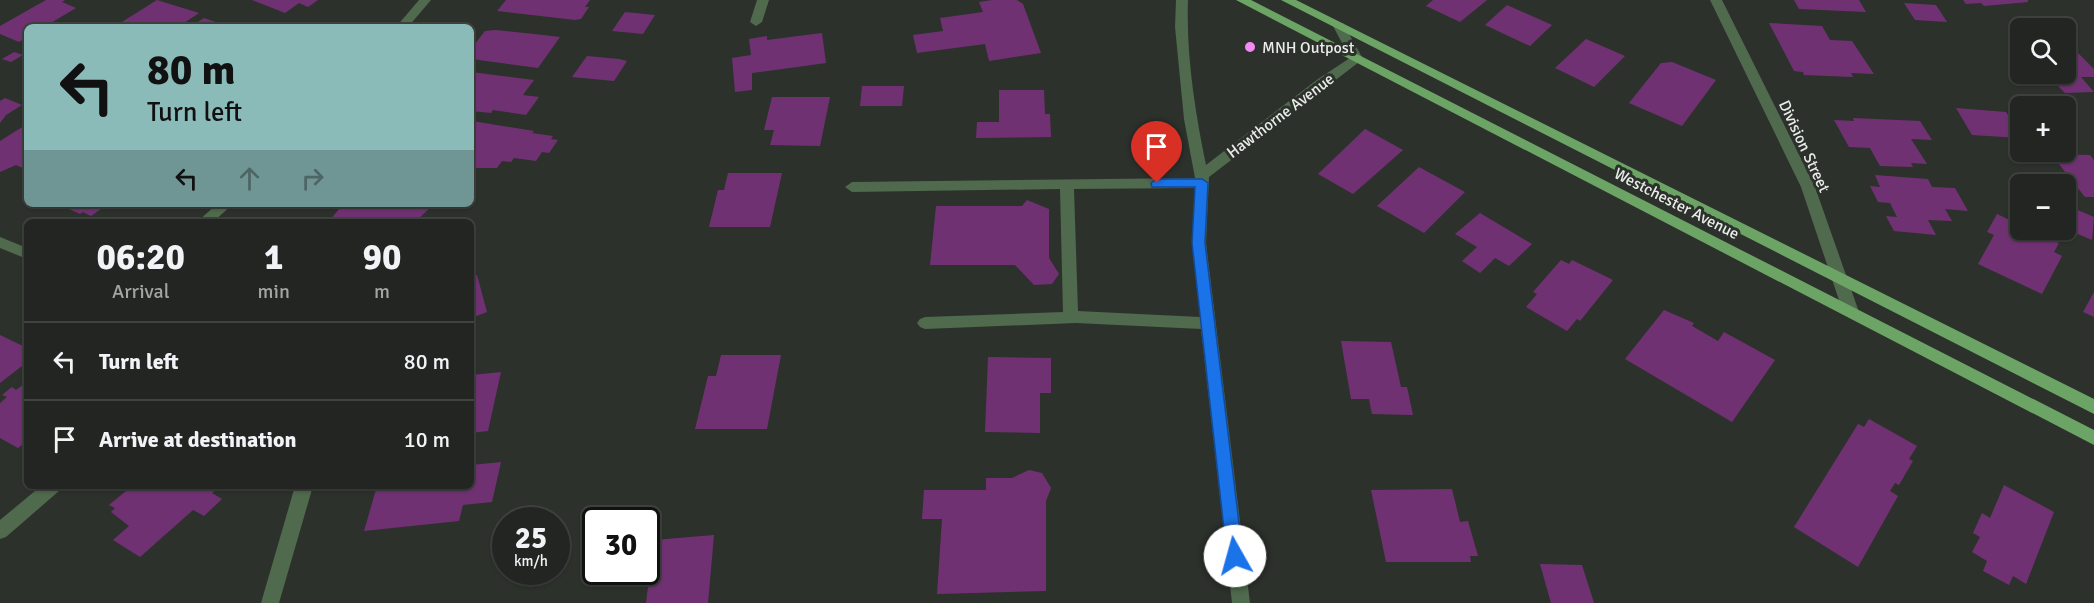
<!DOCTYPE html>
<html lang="en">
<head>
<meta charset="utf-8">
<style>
  :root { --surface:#222521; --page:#2e312e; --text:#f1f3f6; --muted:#a2a5a5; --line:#3f423f }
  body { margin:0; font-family:Signika,sans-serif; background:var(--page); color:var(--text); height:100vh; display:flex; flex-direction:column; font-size:22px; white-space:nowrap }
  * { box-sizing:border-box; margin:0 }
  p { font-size:20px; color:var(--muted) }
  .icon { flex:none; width:33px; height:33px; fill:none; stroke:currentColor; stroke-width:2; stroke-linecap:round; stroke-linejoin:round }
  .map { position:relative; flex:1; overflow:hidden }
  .sheet { position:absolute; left:24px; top:219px; width:450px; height:270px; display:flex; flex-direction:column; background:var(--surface); border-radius:9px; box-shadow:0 2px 4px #0004,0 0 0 2px var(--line) }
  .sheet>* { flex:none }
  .guide { position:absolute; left:24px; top:24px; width:450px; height:183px; border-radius:9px; box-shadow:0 2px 4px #0004,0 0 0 2px var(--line); background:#8bbbb9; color:#111; overflow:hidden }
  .buttons { position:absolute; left:2010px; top:18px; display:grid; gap:12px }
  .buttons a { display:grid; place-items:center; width:66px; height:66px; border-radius:9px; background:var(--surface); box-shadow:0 2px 4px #0004,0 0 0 2px var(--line); font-size:30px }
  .speed { position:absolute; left:492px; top:507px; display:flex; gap:12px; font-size:30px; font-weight:700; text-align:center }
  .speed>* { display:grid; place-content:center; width:78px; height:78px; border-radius:50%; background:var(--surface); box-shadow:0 2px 4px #0004,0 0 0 2px var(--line); line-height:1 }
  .speed small { font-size:15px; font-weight:400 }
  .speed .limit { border:3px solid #111; border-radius:9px; background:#fff; color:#111 }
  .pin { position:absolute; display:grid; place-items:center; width:51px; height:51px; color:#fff; margin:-62px -26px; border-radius:50% 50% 50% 0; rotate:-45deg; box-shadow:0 0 6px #0007 }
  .pin .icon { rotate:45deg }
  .me { position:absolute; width:66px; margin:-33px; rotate:353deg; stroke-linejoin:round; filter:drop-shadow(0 0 4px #0008) }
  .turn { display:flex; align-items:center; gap:21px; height:126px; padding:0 24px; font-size:27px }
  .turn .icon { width:78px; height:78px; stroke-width:2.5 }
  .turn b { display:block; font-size:42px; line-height:51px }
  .lanes { display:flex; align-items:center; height:57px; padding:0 24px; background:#0003; justify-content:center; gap:30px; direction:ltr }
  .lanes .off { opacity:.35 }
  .eta { display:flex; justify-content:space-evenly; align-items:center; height:102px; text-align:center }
  .eta b { font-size:36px; font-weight:700; line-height:42px }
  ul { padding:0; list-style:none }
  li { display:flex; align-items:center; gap:18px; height:78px; padding:0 24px; border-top:2px solid var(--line) }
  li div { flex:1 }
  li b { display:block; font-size:22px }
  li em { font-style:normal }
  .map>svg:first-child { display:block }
  .building { fill:#703173 }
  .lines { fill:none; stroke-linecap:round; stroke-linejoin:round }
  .minor { fill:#4f6a4c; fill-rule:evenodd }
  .major { fill:#6ca465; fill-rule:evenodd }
  .route { fill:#1a73e8; stroke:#114b97; stroke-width:1.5 }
  .poi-dot { fill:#f18af4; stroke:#2d312c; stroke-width:2 }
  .labels { text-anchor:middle; stroke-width:6; stroke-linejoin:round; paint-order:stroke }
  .poi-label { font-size:16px; fill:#e9ece9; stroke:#2d312c; text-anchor:start }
  .street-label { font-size:16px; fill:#e9ece9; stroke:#2d312c }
</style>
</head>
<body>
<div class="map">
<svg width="2094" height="603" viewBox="0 0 2094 603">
  <rect width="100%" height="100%" fill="#2d312c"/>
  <!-- building -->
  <g class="building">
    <path d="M46 0H65L62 2 76 8 44 27H27V37L19 42 0 34V26Z"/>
    <path d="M157 0 199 13 178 27H114Z"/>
    <path d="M252 0H318L308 7 299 3 285 13Z"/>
    <path d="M506 0H590L585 7H589L581 19 575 20 497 11Z"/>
    <path d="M992 0H1017L1023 4 1041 53 989 61 985 44 917 53 913 35 943 31 940 18 983 12 979 2Z"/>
    <path d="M1433 0H1487L1460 22 1426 6Z"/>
    <path d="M1794 0H1859L1866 12 1799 9Z"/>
    <path d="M1963 0H2028V2L1984 6 1981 3 1966 4Z"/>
    <path d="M1904 3 1936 5 1947 22 1915 20Z"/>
    <path d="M1507 5 1552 25 1530 46 1485 25Z"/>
    <path d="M625 12 655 15 643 34 612 31Z"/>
    <path d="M204 18 230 27H190Z"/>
    <path d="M1769 23 1822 26 1830 40 1852 41 1874 74 1851 73 1853 77 1804 75 1803 72 1794 71Z"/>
    <path d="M495 30 543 35 560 37 538 68 472 59 471 49 485 31Z"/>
    <path d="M822 33 826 63 752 73V90L735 92 732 58 751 55 749 39 767 36V40Z"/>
    <path d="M1586 39 1625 56 1594 87 1555 68Z"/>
    <path d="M2068 43 2094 69V77H2081L2094 92 2065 93 2046 74H2066V44Z"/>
    <path d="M14 52 23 55 11 62 2 59Z"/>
    <path d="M587 56 619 59 627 61 614 81 572 77Z"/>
    <path d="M1672 62 1716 80 1682 126 1629 103 1661 63Z"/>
    <path d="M471 72 534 80 523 95 539 97 526 115 493 110 491 113 471 111Z"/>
    <path d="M862 86H904L902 106H860Z"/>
    <path d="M999 90H1044L1045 114H1050L1051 137 976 138 977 122H999Z"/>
    <path d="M772 97H830L820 146 770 145 774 130H764Z"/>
    <path d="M5 98 22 105 6 115 0 123V101Z"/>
    <path d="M1956 108 2006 112 2020 133V138L1972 135Z"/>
    <path d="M1853 118 1920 121 1932 140 1911 139 1927 164 1911 163 1913 167 1880 166 1870 148 1849 147 1834 120 1854 121Z"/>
    <path d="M472 121 534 131 532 133 553 136 551 139 558 140 549 153 542 152 536 161 514 158 511 162 502 161 497 168H471Z"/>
    <path d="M27 124V170L16 165 0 172V141Z"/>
    <path d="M1365 129 1403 150 1353 194 1318 174Z"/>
    <path d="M2051 154 2090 155 2094 160V197H2085Z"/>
    <path d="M1419 167 1465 192 1424 233 1377 206Z"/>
    <path d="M728 173H782L770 227H709L718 190H724Z"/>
    <path d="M1875 175 1928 179 1932 187 1955 188 1968 211 1945 209 1952 221 1928 220 1936 235 1894 231 1886 216 1897 217 1890 203 1878 202 1870 186 1880 187Z"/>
    <path d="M1027 200 1049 209V258L1059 274 1052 284 1034 285 1015 265H930L936 206H1022Z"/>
    <path d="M58 204H108L91 216 83 212 80 214Z"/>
    <path d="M343 204H434L415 222H344L331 219Z"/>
    <path d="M2066 205 2094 217 2092 240 2066 229Z"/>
    <path d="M1480 213 1532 244 1509 266 1495 258 1480 273 1462 261 1477 247 1455 234Z"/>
    <path d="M1997 214 2020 225V230H2031L2059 243 2054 252 2062 256 2042 294 1978 264 1994 235 1987 232Z"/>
    <path d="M1561 260 1569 264 1572 260 1613 280 1580 321 1577 319 1567 331 1526 307 1537 294 1533 292Z"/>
    <path d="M477 275 487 312 474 317 475 323 471 324V277Z"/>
    <path d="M2094 292V317L2083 312Z"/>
    <path d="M1664 310 1694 323 1692 326 1718 341 1724 332 1775 360 1732 422 1625 359Z"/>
    <path d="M0 335 27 348V362L0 383Z"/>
    <path d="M1341 341 1391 342 1401 387H1407L1413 415 1372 414 1369 399H1351Z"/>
    <path d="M721 355H781L767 429H695L708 376H716Z"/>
    <path d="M988 357 1051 358V393H1040V433L985 432Z"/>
    <path d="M501 372 488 431 471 433V375Z"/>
    <path d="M27 382V441L18 448 0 438V403L7 397 2 395 12 387 16 390Z"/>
    <path d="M1869 419 1917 446 1909 459 1913 461 1899 485 1895 483 1890 491 1898 496 1858 567 1794 527 1858 424 1864 427Z"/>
    <path d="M501 462 492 502 463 505 459 521 364 531 377 486H471V465Z"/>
    <path d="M1029 470 1042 473 1051 488 1046 501V591L937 594 942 519H922L924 490H986V478H1012Z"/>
    <path d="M2004 485 2054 512 2026 584 2013 576 2009 585 1983 571 1987 561 1972 552 1980 537 1973 533 1982 513 1990 518Z"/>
    <path d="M132 486H219L212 493 222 499 204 516 193 510 140 557 113 540 129 526 111 512 115 508 109 505Z"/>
    <path d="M1452 489 1460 522 1468 521 1478 556H1470L1471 562H1386L1371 490Z"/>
    <path d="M714 535 708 603H646L654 540Z"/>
    <path d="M1540 564 1582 565 1594 603H1551Z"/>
  </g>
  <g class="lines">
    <!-- minor -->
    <g class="minor">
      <path d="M419 0H431L408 27H396Z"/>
      <path d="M757 0H769L762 22 756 26 750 22Z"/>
      <path d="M1176 0H1188C1186 55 1195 111 1206 165L1318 79 1350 58 1333 26 1335 23H1343L1363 59 1209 177 1206 243 1250 603H1232L1201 329 1076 323 925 329 920 327 917 323 920 319 925 317 1063 312 1060 189 852 192 845 187 852 182 1195 178 1184 119 1175 27ZM1195 188 1192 243 1200 317 1078 311 1074 189Z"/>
      <path d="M1710 0H1722L1815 187 1859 312 1856 316H1846L1843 312 1801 187Z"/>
      <path d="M217 204H233L213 222H197Z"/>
      <path d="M0 237 27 248V259L0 248Z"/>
      <path d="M41 486H62L59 491 6 537 0 539V520Z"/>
      <path d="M295 486H313L279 603H261Z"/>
    </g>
    <!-- major -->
    <g class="major">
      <path d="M1236 0H1251L2094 430V445Z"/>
      <path d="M1281 0H1296L2094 399V414Z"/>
    </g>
  </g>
  <!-- route -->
  <path class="route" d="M1157 179H1202L1208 183 1205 243 1243 556 1241 562 1235 564 1230 562 1227 556 1192 243 1195 187H1152L1151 183Z"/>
  <!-- markers -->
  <circle class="poi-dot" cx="1250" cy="47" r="6"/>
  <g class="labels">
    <!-- poi labels -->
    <g class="poi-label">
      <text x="1262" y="53">MNH Outpost</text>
    </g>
    <!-- street labels -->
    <g class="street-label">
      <text transform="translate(1280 115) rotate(-37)" y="6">Hawthorne Avenue</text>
      <text transform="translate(1805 146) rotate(65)" y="6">Division Street</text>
      <text transform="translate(1677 203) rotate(27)" y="6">Westchester Avenue</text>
    </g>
  </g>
</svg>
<div class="buttons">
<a><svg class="icon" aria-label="search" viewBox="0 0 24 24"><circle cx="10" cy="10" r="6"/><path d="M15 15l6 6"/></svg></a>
<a>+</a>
<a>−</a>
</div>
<div class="speed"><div>25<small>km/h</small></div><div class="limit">30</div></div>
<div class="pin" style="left:1157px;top:183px;background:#d93025"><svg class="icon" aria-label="arrive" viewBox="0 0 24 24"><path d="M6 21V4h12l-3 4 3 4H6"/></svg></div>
<svg class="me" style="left:1235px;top:556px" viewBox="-20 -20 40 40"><circle r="19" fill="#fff"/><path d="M0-13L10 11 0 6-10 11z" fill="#1a73e8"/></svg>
<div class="guide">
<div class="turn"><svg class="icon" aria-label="left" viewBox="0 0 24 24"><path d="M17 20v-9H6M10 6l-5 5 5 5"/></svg><div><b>80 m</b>Turn left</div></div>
<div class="lanes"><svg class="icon" aria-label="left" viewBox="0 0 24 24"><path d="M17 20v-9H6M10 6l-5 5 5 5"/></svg><svg class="icon off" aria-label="ahead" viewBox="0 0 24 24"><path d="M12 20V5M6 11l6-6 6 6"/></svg><svg class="icon off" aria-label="right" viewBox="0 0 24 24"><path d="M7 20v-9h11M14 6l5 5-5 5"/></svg></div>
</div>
<section class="sheet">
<div class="eta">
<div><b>06:20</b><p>Arrival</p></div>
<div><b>1</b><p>min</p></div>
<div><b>90</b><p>m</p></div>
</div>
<ul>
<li><svg class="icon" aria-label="left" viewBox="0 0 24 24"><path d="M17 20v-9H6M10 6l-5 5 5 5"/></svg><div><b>Turn left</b></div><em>80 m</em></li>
<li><svg class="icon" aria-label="arrive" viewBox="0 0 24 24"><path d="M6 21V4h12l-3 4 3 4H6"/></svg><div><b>Arrive at destination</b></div><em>10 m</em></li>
</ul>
</section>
</div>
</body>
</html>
